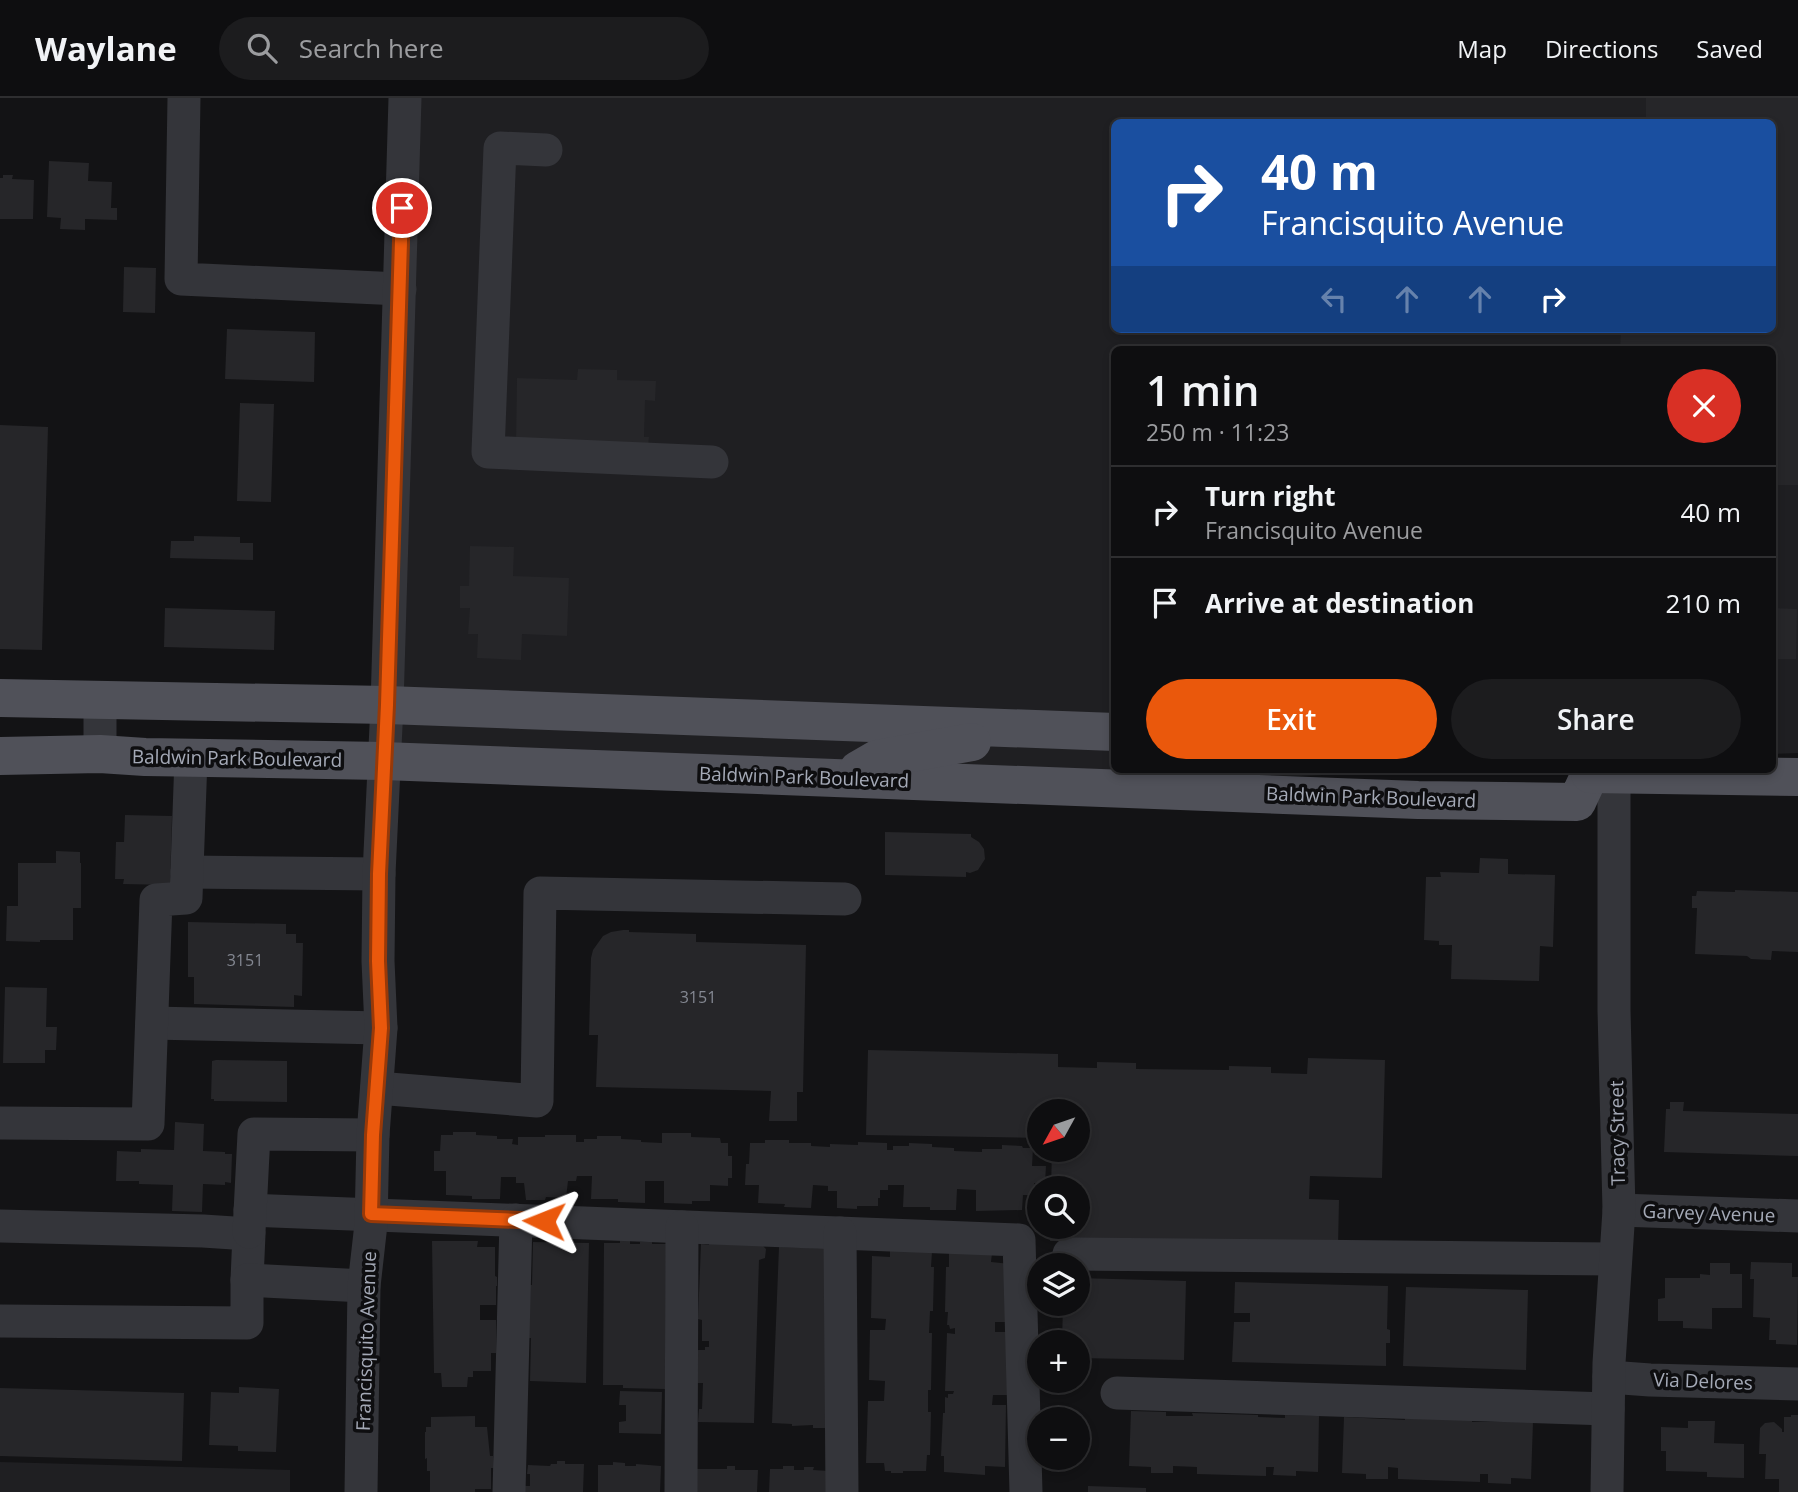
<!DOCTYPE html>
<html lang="en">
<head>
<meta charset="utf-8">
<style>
  :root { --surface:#0e0e10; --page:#1c1c1e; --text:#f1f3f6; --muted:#9b9c9f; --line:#2e2e30; --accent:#ea580c }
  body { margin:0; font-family:"Open Sans",sans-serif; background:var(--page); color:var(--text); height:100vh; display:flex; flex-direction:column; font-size:26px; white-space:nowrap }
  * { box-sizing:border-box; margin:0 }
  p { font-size:23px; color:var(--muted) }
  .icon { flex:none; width:38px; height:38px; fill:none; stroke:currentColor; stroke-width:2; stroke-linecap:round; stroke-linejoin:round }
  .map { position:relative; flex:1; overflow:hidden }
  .panel { position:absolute; left:1111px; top:248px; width:665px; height:427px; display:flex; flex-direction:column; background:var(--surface); border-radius:10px; box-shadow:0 4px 10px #0003,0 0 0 2px var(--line) }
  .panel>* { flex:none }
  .banner { position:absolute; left:1111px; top:21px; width:665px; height:214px; border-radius:10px; box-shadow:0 4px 10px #0003,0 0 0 2px var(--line); background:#1a4fa0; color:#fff; overflow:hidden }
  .needle { width:46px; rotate:230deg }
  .buttons { position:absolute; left:1027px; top:1001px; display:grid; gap:14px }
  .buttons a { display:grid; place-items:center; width:63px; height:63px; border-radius:50%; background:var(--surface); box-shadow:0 4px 10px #0003,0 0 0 2px var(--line); font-size:35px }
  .pin { position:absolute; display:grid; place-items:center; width:60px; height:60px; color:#fff; margin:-30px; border:4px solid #fff; border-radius:50%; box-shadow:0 2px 7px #0007 }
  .me { position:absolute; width:77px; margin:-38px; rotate:272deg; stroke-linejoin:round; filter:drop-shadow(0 0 5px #0008) }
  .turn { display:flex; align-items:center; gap:24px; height:147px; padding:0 35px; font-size:32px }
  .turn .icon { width:91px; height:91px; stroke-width:2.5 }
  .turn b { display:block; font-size:49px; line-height:60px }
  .lanes { display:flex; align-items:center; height:66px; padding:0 35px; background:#0003; justify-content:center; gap:35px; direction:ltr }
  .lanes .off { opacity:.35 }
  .round { display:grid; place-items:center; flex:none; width:74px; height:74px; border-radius:37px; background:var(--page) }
  .overview { display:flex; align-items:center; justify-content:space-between; height:119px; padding:0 35px }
  h1 { font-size:42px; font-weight:600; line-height:52px }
  .action { display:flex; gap:14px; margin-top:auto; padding:14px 35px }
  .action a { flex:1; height:80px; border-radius:42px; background:var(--accent); color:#fff; font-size:28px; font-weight:600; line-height:80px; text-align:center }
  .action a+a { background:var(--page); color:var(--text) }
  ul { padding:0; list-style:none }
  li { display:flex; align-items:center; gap:21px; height:91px; padding:0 35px; border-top:2px solid var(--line) }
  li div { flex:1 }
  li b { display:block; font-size:26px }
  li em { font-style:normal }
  header { display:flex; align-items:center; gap:42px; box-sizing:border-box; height:98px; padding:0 35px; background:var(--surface); border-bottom:2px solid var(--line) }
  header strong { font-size:33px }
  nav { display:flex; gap:38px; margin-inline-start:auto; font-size:24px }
  .search { width:490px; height:63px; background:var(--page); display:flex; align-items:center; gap:18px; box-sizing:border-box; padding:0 24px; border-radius:38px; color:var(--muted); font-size:26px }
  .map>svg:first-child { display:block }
  .built { fill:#1f1f22; fill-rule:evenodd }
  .building { fill:#262629 }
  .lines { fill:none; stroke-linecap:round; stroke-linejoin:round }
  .minor { stroke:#34353a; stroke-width:33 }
  .major { stroke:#505159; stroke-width:38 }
  .route-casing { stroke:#983908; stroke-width:18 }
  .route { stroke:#ea580c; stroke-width:12 }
  .labels { text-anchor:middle; stroke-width:7; stroke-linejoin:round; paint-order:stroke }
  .number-label { font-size:16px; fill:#848892 }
  .street-label { font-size:19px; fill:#a4a9b6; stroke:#0e0e10 }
</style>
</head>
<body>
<header>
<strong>Waylane</strong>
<div class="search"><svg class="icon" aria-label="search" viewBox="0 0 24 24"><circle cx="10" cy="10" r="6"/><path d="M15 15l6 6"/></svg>Search here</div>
<nav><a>Map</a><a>Directions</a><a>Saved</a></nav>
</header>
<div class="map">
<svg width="1798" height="1394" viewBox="0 0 1798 1394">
  <rect width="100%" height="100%" fill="#131315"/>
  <!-- built -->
  <g class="built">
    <path d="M405 0H1798V655L1773 656V252H1115V672H1428L1066 689 383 663ZM1115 24H1773V231H1115Z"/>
    <path d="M0 1364 290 1372V1394H0Z"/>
  </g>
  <!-- building -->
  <g class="building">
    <path d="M1646 0H1798V387H1773V252H1620L1621 231H1773V24H1646Z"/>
    <path d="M49 63 89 65 88 83 112 84 111 110H117V122L85 121V132L60 131 61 120 47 119Z"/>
    <path d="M3 77H13L12 81 34 82 33 121H0V80H3Z"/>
    <path d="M124 169 156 170 155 215 123 214Z"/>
    <path d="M227 231 315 234 314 284 225 281Z"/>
    <path d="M578 271 617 272V282L656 283 655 303 645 302 644 339H649L648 349 516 346 517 280 577 282Z"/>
    <path d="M240 305 274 306 271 404 237 403Z"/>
    <path d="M0 327 48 329 42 552 0 551Z"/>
    <path d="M194 438 240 439V445H253V462L170 460 171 443H194Z"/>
    <path d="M470 448 514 449 513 478 569 480 567 538 522 536 521 562 477 560 478 536H468L470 510H460V488H469Z"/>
    <path d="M165 510 275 513 274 552 164 549Z"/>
    <path d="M1773 510 1797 511 1796 561H1776L1777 557H1773Z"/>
    <path d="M125 717 172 718 170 787 123 786 124 781H115L116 744H124Z"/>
    <path d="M885 734 971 736V739L979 744 984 751 985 761 978 772 970 775 966 774V779L885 777Z"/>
    <path d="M56 753 80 754V765H81V810H73V842H40V844L6 843 7 808H18V765H56Z"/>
    <path d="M1480 760 1508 761V776L1555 777 1553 849 1540 848 1539 883 1451 881 1452 847H1439V843L1424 842 1426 779H1441L1440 774 1479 775Z"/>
    <path d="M1735 792 1798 794V854L1772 853 1771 862 1751 861 1747 858 1695 856 1697 810H1692V798H1696L1697 793 1735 794Z"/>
    <path d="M188 824 286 826V836H296V845H303L302 898 294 897V909L194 906V879H188Z"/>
    <path d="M623 832H629V834L696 836V844L806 847 803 994H797V1023H769L771 993 596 989 598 937H589L591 860 593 852 603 838 611 834Z"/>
    <path d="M5 889 47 890 46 929H57L56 952H45V965H3Z"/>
    <path d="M868 952 1058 956V969L1097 970V964L1136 965V971L1229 972V968L1271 969V975L1307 976 1308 960 1385 962 1382 1080 1310 1078 1309 1101 1339 1102 1338 1149 1050 1143V1129H1078V1090H1051L1052 1052H1078V1013H1040V1040L866 1037Z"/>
    <path d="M216 962 287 963V1004L214 1003V1001H211L212 963Z"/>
    <path d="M1670 1004H1684L1683 1013 1798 1016V1058L1664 1054 1666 1011H1670Z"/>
    <path d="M175 1024 204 1026 203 1053 225 1054V1056H232L231 1085 225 1084V1087L203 1086 202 1114 172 1113 173 1087 139 1086V1083H116L117 1053 141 1054V1051L174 1052Z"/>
    <path d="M453 1034H476V1037L497 1038V1041H513L512 1046 518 1047V1039H545V1037H576V1044H584V1041H597V1038H621V1041L641 1042V1044L662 1045V1035H691V1039L720 1040 721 1045H728V1058H732V1080H728V1088L710 1087V1103H692V1106L664 1105V1083H645V1105L618 1104V1101H591L592 1078H577L576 1083H568L566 1100 546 1099 545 1102H526L524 1085H516V1079H501L500 1101H472V1098L446 1097V1073H434V1053H440L441 1037H453Z"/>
    <path d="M765 1042H789V1045H811V1048L830 1049V1046L858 1047V1044L887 1045V1052H893V1048H909V1045L932 1046V1049L954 1050V1053L982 1054V1051H1002V1047L1022 1048 1023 1050H1033L1032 1068H1046L1045 1085H1034V1097H1023L1022 1112 976 1113V1092L957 1091 956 1112H930V1109H903L904 1087H888V1092H880V1100H878V1108H857V1111L837 1110V1093H828V1088L813 1087 811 1110 784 1109 785 1106 758 1105 759 1087H745L746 1066H749L750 1045H765Z"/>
    <path d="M620 1142H630V1146H640V1144H652V1146H666L665 1291 623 1290V1287H603L604 1145H620Z"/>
    <path d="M432 1143H478L477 1149H495V1178L497 1179V1188H496V1207H480V1222H496V1255H491V1273H473V1279H468L467 1289H442L441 1275H434Z"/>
    <path d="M709 1143 763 1148 766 1151 765 1160 759 1162 754 1325 698 1324 699 1311H702L703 1285H697V1252H705V1249H709V1243H702V1222L698 1221 701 1146 709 1147Z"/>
    <path d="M533 1144 589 1145 586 1285 530 1283 531 1240H528L529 1187H532Z"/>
    <path d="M779 1149 836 1151 825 1330H813V1327L792 1328V1326L772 1325Z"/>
    <path d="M890 1151 932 1154 931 1169H934L933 1213H930L929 1235H932L931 1292H928V1314H931L930 1357H927L926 1373H903V1375H891V1373H885L884 1365H866L868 1303H884L885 1283 869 1282 870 1232H885L886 1221 871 1220 872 1158 890 1159Z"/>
    <path d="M949 1154 992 1155 991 1164 1010 1166 1008 1224H995V1234H1011L1009 1297H993L992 1307H1006L1005 1369 985 1368V1377L944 1374V1358H941L943 1315H945V1299L948 1300V1296H953L954 1293H945L947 1235 955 1236V1230L950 1231 949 1227H947L948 1214H945L946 1169H949Z"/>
    <path d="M1751 1164 1792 1165V1179H1798L1797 1247 1776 1246V1242H1769L1770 1220 1753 1219 1754 1181H1750Z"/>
    <path d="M1710 1165H1730V1176H1742V1210H1712V1231L1683 1230V1223H1658V1201L1665 1200V1180H1700V1176L1710 1177Z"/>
    <path d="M1078 1180 1186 1183 1184 1262 1078 1260V1244H1062L1063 1206H1078Z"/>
    <path d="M1235 1184 1388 1188 1387 1231 1390 1232V1245H1386V1268L1232 1264 1234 1224H1250V1215H1234Z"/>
    <path d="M1406 1189 1528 1192 1526 1272 1403 1268Z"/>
    <path d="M239 1289 279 1291 276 1354 238 1353V1348L209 1347 211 1294 239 1295Z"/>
    <path d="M0 1290 184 1295 182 1363 0 1358Z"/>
    <path d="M620 1293 662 1294 661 1336 619 1335V1324L626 1323V1307H619Z"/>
    <path d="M1131 1313 1166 1314V1318H1193L1192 1315 1258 1317V1319L1285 1320V1317L1319 1318 1318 1374 1296 1373V1378L1273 1377 1274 1369H1266V1378L1197 1376V1369L1173 1368V1375H1151V1369L1129 1368Z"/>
    <path d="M1791 1317H1798V1394H1779V1381H1765L1766 1356H1759L1760 1330 1765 1325 1774 1324 1782 1331V1334H1784V1319H1791Z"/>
    <path d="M475 1318V1329H487L490 1358H493L494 1370H491V1391H475V1394H430V1373H427V1360L425 1361V1334H426V1329H431V1319Z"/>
    <path d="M1344 1319 1405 1322V1320L1472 1322V1324H1533L1531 1381 1511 1380V1386L1488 1385V1376H1480V1384L1398 1381V1370L1388 1369V1381H1366V1376L1342 1375Z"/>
    <path d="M1688 1323H1715L1714 1345 1744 1346V1380L1707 1379V1374L1666 1373V1353H1661V1329L1688 1330Z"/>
    <path d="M557 1363H565V1366H584L583 1394H523L524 1388H530V1376H527L528 1367 550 1368 551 1366H557Z"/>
    <path d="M613 1364 625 1365V1368H636V1366L661 1368 660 1394H598V1367H613Z"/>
    <path d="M727 1368H735V1372H758L757 1394H696L697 1371H727Z"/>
    <path d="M783 1368H794V1372H804V1369H814L813 1372 829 1373V1394H769L770 1371H783Z"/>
    <path d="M1088 1388 1146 1390V1394H1088Z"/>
  </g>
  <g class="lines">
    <!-- minor -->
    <g class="minor">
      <path d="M184 0 181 181 400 191"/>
      <path d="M546 52 500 50 488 354 712 364"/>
      <path d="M100 656V602"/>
      <path d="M187 774 379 776"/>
      <path d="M152 925 381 930"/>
      <path d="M377 990 537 1003 540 795 845 801"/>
      <path d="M0 1025 148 1026 156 802 186 800 191 660"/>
      <path d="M250 1112 1019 1142 1026 1394"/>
      <path d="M1619 1112 1798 1118"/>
      <path d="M0 1128 203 1133 249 1136 247 1182"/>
      <path d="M249 1134 254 1036 373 1037"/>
      <path d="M840 1135 842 1394"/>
      <path d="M1069 1156 1615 1161"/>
      <path d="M0 1223 247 1225V1182L364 1188"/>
      <path d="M1609 1279 1650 1282 1798 1286"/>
      <path d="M1117 1295 1608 1311"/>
      <path d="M361 1394 364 1188 371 1126 373 1037 381 930 378 863 379 776 387 607 405 0"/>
      <path d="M509 1394 516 1122"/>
      <path d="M681 1394 682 1129"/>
      <path d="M1607 1394 1609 1265 1619 1112 1614 912V676"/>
    </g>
    <!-- major -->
    <g class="major">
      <path d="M0 600 387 607 1115 634"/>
      <path d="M0 658 100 656 145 659 383 663 1418 702 1577 704 1590 676"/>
      <path d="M858 672 877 661 972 644"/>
      <path d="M1590 676 1798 679"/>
    </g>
  </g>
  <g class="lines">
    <!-- route casing -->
    <g class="route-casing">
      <path id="route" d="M402 110 387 607 379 776 378 863 381 930 373 1037 371 1116 544 1123"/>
    </g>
    <!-- route -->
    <use href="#route" class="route"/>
  </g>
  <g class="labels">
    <!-- number labels -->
    <g class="number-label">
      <text x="245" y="868">3151</text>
      <text x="698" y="905">3151</text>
    </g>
    <!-- street labels -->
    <g class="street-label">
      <text transform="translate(237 660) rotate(1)" y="7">Baldwin Park Boulevard</text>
      <text transform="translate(804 679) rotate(2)" y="7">Baldwin Park Boulevard</text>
      <text transform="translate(1371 699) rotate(2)" y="7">Baldwin Park Boulevard</text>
      <text transform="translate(1617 1035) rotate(-91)" y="7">Tracy Street</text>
      <text transform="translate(1709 1115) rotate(2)" y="7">Garvey Avenue</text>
      <text transform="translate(366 1243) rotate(-88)" y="7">Francisquito Avenue</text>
      <text transform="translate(1703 1283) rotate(2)" y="7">Via Delores</text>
    </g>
  </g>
</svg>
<div class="buttons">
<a><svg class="needle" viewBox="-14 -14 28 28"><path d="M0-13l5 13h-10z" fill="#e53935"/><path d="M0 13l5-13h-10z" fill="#9b9c9f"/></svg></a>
<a><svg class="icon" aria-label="search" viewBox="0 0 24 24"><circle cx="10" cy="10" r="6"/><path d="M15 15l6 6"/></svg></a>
<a><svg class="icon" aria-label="layers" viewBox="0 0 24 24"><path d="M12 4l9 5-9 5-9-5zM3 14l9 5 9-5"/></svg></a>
<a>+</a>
<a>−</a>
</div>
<div class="pin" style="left:402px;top:110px;background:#d93025"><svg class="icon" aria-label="arrive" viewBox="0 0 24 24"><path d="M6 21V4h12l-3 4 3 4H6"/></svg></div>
<svg class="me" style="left:544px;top:1123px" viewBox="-20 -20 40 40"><path d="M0-17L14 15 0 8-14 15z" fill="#ea580c" stroke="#fff" stroke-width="4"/></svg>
<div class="banner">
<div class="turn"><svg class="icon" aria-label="right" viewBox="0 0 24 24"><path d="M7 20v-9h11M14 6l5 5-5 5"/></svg><div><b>40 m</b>Francisquito Avenue</div></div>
<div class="lanes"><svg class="icon off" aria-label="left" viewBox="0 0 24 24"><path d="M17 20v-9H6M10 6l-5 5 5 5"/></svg><svg class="icon off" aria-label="ahead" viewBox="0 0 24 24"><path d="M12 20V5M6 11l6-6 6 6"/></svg><svg class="icon off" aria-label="ahead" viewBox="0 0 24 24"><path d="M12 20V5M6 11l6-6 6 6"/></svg><svg class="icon" aria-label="right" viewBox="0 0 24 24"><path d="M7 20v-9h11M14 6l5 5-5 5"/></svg></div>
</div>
<section class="panel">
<div class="overview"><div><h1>1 min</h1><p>250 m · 11:23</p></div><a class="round" style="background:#d93025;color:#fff"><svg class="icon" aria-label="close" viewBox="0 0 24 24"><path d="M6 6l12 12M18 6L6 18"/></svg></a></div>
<ul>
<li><svg class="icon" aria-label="right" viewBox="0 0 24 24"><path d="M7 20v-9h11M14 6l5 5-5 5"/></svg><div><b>Turn right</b><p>Francisquito Avenue</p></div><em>40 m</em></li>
<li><svg class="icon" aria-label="arrive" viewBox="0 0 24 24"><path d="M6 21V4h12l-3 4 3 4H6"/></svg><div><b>Arrive at destination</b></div><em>210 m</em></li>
</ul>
<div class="action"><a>Exit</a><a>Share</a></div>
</section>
</div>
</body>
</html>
